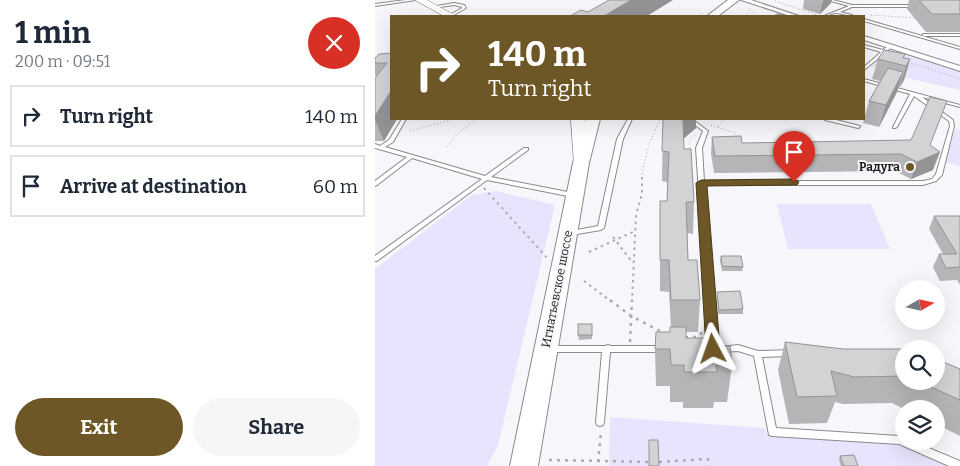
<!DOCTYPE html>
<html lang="en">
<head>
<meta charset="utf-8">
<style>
  :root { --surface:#fff; --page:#f6f6f7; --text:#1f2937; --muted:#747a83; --line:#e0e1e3; --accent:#6e5727 }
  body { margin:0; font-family:Bitter,serif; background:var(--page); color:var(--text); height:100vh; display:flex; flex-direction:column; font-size:19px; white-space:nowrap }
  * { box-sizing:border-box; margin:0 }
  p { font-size:16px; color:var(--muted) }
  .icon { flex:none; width:28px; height:28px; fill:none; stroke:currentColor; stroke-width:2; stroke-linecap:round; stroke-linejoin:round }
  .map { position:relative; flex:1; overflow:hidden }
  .sheet { display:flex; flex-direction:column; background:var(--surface); width:375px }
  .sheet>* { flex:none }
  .hud { position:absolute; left:15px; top:15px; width:475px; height:105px; border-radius:0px; box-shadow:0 5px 20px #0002; background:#6e5727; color:#fff; overflow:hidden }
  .needle { width:32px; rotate:81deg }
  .tools { position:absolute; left:520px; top:280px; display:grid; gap:10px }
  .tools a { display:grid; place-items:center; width:50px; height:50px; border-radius:50%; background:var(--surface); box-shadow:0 5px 20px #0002; font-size:25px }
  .pin { position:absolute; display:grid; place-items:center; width:42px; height:42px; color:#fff; margin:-51px -21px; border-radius:50% 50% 50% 0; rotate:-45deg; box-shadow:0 0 5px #0007 }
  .pin .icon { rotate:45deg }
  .me { position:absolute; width:55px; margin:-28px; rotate:356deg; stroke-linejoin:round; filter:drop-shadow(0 0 4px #0008) }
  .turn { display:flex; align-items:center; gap:18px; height:105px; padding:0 15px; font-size:22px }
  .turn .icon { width:65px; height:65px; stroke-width:2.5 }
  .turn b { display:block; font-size:35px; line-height:42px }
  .round { display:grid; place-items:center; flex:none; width:52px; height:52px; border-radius:26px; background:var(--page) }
  .summary { display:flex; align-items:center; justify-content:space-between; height:85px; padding:0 15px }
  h1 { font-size:30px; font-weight:700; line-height:38px }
  .primary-button { display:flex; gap:10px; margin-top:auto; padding:10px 15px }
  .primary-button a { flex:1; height:58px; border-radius:30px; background:var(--accent); color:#fff; font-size:20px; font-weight:700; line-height:58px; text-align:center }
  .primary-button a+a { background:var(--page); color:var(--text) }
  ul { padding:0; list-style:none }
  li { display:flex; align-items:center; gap:15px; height:62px; margin:0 10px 8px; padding:0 5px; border:2px solid var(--line); border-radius:0px }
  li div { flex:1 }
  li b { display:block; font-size:19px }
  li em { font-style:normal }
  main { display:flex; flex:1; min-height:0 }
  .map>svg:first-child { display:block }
  .green { fill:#e8e4fe }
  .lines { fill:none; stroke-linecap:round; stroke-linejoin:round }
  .lane-casing { stroke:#8a8a8d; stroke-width:2 }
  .street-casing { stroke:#8a8a8d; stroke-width:2 }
  .secondary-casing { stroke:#8a8a8d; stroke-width:1 }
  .primary-casing { stroke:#8a8a8d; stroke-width:2 }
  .path-far2 { stroke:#acacaf; stroke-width:1; stroke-dasharray:1 2.5; stroke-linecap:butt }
  .path-far1 { stroke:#acacaf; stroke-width:2; stroke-dasharray:2.5 4; stroke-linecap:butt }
  .path { stroke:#acacaf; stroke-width:2.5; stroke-dasharray:3 5; stroke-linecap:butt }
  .lane { fill:#fff; fill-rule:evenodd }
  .street { fill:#fff; fill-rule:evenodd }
  .secondary { fill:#fff; fill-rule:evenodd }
  .primary { fill:#fff; fill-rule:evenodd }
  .wall { fill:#b5b5b8 }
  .shaded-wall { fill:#949496 }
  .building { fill:#d3d3d6; stroke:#949496 }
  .route { fill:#6e5727; stroke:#483919 }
  .poi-dot { fill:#6e5727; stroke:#f7f6fa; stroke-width:2 }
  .labels { text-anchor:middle; stroke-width:4; stroke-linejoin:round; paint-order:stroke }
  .poi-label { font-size:12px; font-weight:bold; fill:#1d1d1e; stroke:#f7f6fa; text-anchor:end }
  .street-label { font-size:12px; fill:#1d1d1e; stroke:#f7f6fa }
</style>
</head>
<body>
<main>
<section class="sheet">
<div class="summary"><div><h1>1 min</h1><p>200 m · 09:51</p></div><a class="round" style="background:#d93025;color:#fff"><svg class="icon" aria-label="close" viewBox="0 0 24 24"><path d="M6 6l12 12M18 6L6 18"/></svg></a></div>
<ul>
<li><svg class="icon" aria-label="right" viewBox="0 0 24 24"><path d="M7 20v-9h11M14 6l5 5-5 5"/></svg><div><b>Turn right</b></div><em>140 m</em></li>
<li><svg class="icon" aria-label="arrive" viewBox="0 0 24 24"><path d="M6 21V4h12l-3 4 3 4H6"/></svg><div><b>Arrive at destination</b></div><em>60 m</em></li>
</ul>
<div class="primary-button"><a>Exit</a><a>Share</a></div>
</section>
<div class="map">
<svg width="585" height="466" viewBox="0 0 585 466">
  <rect width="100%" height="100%" fill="#f7f6fa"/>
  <!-- green -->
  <g class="green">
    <path d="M514 47 585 69V90L528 77V73L496 67Z"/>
    <path d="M580 129 585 130V166L570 162Z"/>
    <path d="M121 191 180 205 123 445 112 466H0V269L97 195Z"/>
    <path d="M402 204H496L515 249H413Z"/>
    <path d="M235 417 390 428 391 434 526 445 579 466H234Z"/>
  </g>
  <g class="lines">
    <!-- lane casing -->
    <g class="lane-casing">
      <g id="lane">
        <path d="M31 0H41L0 6V4Z"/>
        <path d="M452 0H458L477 5H541L543 6 541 7H477L465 12 477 15 478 16C472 16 466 13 461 13 457 13 454 16 449 16L474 6Z"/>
        <path d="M79 3 89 5 91 8 77 16H73L87 8V7L79 5 58 8 56 7Z"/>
        <path d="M489 19 585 47V49L489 21Z"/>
        <rect x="548" y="34" width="37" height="2"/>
        <path d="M489 45 508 50 513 46 516 47 510 53 489 70V67L506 52 489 47Z"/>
        <path d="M489 79 585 105V107L547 97 578 120 579 126 567 175 561 181 548 185H329L342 346 341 348 338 349 335 348 334 346 321 148 328 131 312 119H317L333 131 327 148 329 181H548L557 179 561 174 575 126 574 121 539 96 522 127 520 128H518V127L535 94 489 81Z"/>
        <path d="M27 119H31L18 142 10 147 110 176 149 148H153V150L116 177 198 193 201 195 198 197 112 180 2 261H0V256L107 179 37 158 2 185 0 186V181L32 157 0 148V144L5 146 14 140Z"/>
        <path d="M253 119H257L248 139 229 228 226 230 196 235 194 234 193 233 196 231 223 226 242 139Z"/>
        <path d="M450 119H457L485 126V127L483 128 450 120Z"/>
        <path d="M233 345 236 346H289L292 347 293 349 292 351 289 352H235L229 422 228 425 225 426 222 425 221 422 227 352H176L173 351 172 349 173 347 176 346H230Z"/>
        <path d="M363 345 383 351 416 350 419 351 420 353 419 355 416 356 387 357 401 428 524 436 529 438V441H537L585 461V466H574L524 444 397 436 394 435 379 356 363 351 349 352 346 351 345 349 346 347Z"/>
      </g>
    </g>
    <!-- street casing -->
    <g class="street-casing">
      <g id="street">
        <path d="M366 0H376L424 16H415Z"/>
        <path d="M489 36 585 66V71L489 40Z"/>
      </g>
    </g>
    <!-- secondary casing -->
    <g class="secondary-casing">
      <g id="secondary">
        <path d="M40 0H52L81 16H69Z"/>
        <path d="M196 119H210L213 163 211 166H201L199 163Z"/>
      </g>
    </g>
    <!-- primary casing -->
    <g class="primary-casing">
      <g id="primary">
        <path d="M353 0H364L343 16H332Z"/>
        <path d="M211 119H225L214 163 163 466H135L198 163Z"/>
      </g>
    </g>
    <!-- path-far2 -->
    <g class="path-far2">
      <path d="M400 1 445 16"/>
      <path d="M374 8 383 16"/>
      <path d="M496 15 541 18"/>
      <path d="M323 16 327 13"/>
      <path d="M368 16 375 10"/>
      <path d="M533 62 585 79"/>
      <path d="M336 125 360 133 361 138"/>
      <path d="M343 127 349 119"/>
      <path d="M35 131 79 119"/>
      <path d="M72 147 82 134 102 119"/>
      <path d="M315 148 314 141 320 135"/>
      <path d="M267 174 274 144 285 119"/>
    </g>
    <!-- path-far1 -->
    <g class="path-far1">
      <path d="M109 188 173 259"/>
      <path d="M238 237 258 263"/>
      <path d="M214 252 260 231"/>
      <path d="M209 281 237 302"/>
      <path d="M257 302 261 215 267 194V173"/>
    </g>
    <!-- path -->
    <g class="path">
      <path d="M235 300 256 316 289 333"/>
      <path d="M310 337H323L328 331"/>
      <path d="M255 342 257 300"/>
      <path d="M174 460 274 462"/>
      <path d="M223 462 226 432"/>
      <path d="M284 462 333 459 334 466"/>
    </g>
    <!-- lane -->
    <use href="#lane" class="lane"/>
    <!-- street -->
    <use href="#street" class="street"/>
    <!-- secondary -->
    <use href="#secondary" class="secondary"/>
    <!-- primary -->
    <use href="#primary" class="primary"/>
  </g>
  <!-- wall -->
  <g class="wall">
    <path d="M429 0H448L447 1 456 3 445 14 428 9Z"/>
    <path d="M534 0H585V32H551L532 9Z"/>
    <path d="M16 53V119H22L9 141H0V78L1 77 0 74V58Z"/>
    <path d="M530 54 529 58 535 59 529 80 525 87 524 86 522 92 504 127 488 123 494 101 505 81 497 79 503 59Z"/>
    <path d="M288 119H321V128L308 139 309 149 319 202 318 234 312 233 313 260 325 300 323 332H311V338L341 346 357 366 352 402H339L338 408H308V402H295V386H281L280 349 295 332 296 327 294 292 285 291V260L292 201 293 182 287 181Z"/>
    <path d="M337 137 367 143 555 145 558 170 536 179 520 171 339 173 336 154Z"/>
    <path d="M559 216H585V285L582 280 565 281 558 267 564 254H568L554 229Z"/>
    <path d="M346 256 368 267 367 271H347L345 260Z"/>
    <path d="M342 292 368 309V314H343L342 296Z"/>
    <path d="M217 324V339L204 340 203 335Z"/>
    <path d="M410 342 468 349H529V381H561L585 369V436L561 424V409H529L517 403 468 404 460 402 452 423 414 424 403 370Z"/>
    <path d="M465 456 483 466H466L464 460Z"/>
  </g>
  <!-- shaded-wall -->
  <g class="shaded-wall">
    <path d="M256 0H298L272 16H229Z"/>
    <path d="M448 0H457L456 3 445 14Z"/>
    <path d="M535 59 529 80 525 87 531 66Z"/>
    <path d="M528 72 522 92 504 127 511 105Z"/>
    <path d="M16 91V119H22L9 141 0 120V116Z"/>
    <path d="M308 119H321V128L307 140Z"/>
    <path d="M565 152 558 170 536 179 542 162Z"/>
  </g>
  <!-- building -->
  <g class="building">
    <path d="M234 0H256L229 16H195L206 10 213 12Z"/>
    <path d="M544 0H585V14H557Z"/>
    <path d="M402 14 413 16H399Z"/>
    <path d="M509 50 530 54 528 58 535 59 531 66 503 59Z"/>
    <path d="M16 53V91L0 116V78L12 63H0V58L4 54Z"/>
    <path d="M513 68 528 72 511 105 494 101Z"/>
    <path d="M555 97 572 101 555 145 565 152 542 162 526 154 340 156 337 137 366 136 367 143 536 140Z"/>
    <path d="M288 119H308L309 149H316L319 202H311L313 260H322L325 300H296L294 260H285V201H292L294 152 287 151Z"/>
    <path d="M559 216H585V267L571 268 564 254H582Z"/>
    <path d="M346 256H366L368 267 347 266Z"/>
    <path d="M365 291 368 309 344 310 342 292Z"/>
    <rect x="203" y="324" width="14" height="11"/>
    <path d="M295 327H311V338H341V346H355L357 366 341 365 342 372H309V365H296L295 349H280L281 332H295Z"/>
    <path d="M410 342 468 349H529V376L479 377 456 371 462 396 422 397Z"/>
    <path d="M561 359 585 369V400L543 381H561Z"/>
    <path d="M274 440H283L284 466H274Z"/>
    <path d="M479 455 483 466H469L465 456Z"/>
  </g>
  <!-- route -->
  <path class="route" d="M419 179 424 182 422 185 332 186 345 349 343 353H333L331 349 321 183 326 180Z"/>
  <!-- markers -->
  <circle class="poi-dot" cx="535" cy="167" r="5"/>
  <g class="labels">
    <!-- poi labels -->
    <g class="poi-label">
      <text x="525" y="171">Радуга</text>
    </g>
    <!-- street labels -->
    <g class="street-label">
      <text transform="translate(182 289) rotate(-79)" y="4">Игнатьевское шоссе</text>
    </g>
  </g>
</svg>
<div class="tools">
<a><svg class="needle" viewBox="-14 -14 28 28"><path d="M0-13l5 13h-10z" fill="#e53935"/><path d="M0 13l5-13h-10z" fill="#747a83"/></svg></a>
<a><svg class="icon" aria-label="search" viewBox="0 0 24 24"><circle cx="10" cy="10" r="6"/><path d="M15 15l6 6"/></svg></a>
<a><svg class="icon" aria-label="layers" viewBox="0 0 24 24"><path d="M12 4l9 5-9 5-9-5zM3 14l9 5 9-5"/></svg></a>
</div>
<div class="pin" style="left:419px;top:182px;background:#d93025"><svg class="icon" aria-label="arrive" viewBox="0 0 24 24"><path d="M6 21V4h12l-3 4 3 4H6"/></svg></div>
<svg class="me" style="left:338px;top:349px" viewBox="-20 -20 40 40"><path d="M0-17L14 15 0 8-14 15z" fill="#6e5727" stroke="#fff" stroke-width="4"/></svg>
<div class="hud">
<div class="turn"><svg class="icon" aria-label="right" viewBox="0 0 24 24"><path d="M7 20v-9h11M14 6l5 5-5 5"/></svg><div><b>140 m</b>Turn right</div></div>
</div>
</div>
</main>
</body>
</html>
